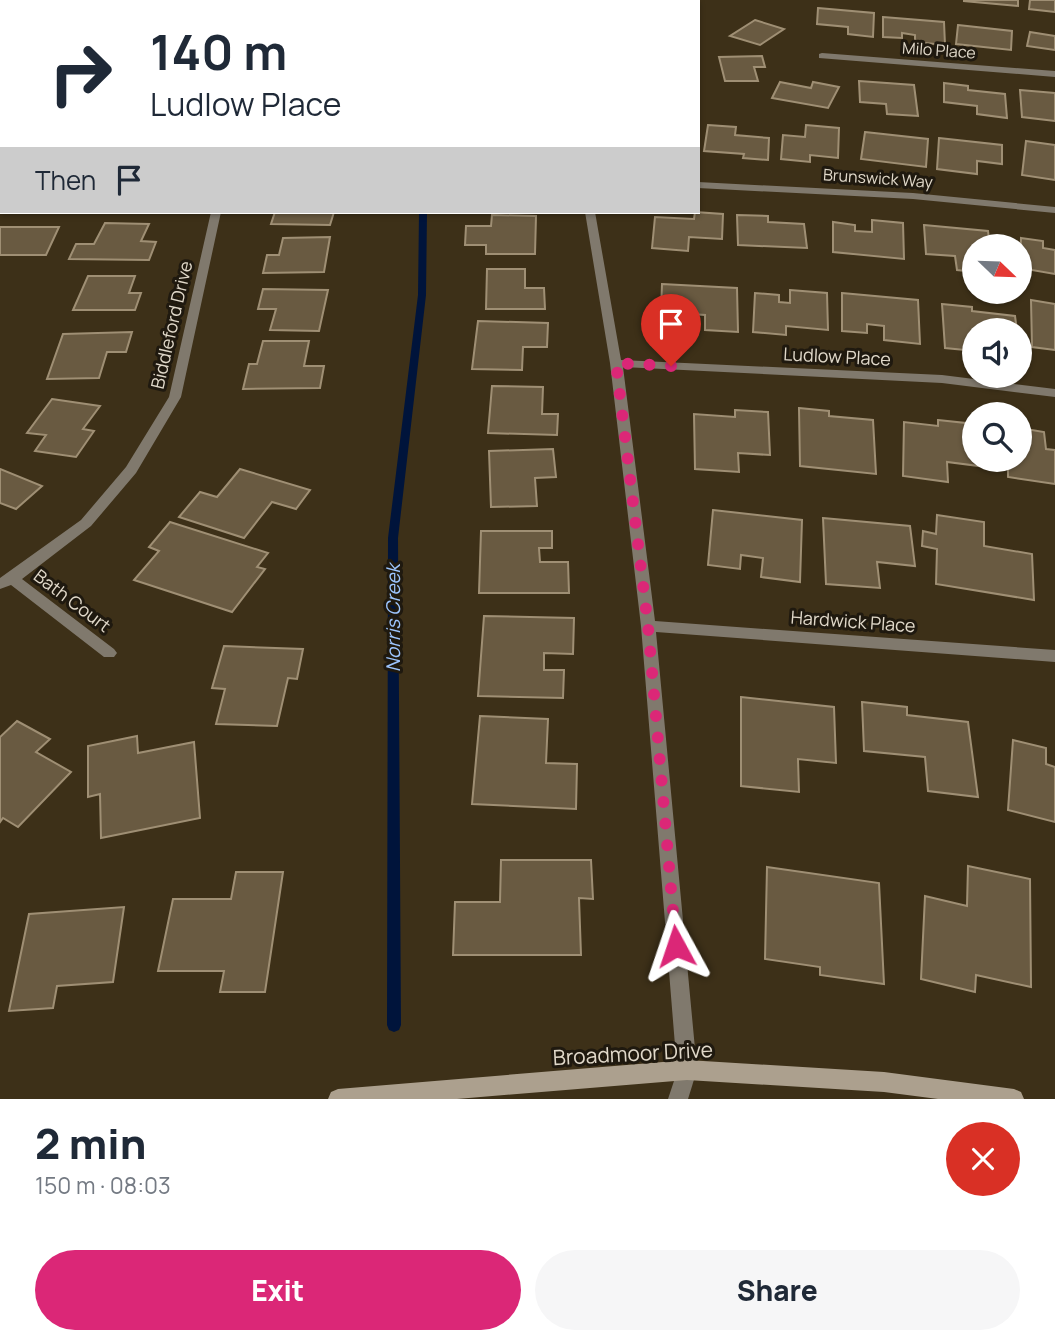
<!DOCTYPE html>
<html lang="en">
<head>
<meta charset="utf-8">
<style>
  :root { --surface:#fff; --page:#f6f6f7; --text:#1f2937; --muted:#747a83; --accent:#db2777 }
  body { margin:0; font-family:Manrope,sans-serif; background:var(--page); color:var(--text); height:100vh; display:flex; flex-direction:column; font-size:26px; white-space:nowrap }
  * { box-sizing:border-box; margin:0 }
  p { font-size:23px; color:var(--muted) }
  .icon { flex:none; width:38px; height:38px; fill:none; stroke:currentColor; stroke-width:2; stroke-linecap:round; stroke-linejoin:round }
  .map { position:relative; height:1099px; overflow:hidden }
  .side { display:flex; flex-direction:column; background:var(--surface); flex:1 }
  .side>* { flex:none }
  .banner { position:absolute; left:0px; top:0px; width:700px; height:214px; box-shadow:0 2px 5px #0004; background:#fff; color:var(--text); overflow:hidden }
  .needle { width:46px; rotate:113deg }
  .buttons { position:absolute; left:962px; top:234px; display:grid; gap:14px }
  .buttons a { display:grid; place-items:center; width:70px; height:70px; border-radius:50%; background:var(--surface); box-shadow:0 2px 5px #0004; font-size:35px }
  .pin { position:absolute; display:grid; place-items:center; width:60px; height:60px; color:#fff; margin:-72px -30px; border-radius:50% 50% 50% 0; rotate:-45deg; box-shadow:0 0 7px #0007 }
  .pin .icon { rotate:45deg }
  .me { position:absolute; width:77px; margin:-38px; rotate:355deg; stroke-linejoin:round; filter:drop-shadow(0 0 5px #0008) }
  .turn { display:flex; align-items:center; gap:24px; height:147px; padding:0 35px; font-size:32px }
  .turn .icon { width:91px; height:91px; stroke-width:2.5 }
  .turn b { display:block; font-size:49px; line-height:60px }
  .then { display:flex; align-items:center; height:66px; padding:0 35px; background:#0003; gap:14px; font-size:26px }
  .round { display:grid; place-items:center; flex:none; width:74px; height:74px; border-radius:37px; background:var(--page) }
  .head { display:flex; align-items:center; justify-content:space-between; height:119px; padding:0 35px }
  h1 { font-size:42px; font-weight:800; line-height:52px }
  .cta { display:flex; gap:14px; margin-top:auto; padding:14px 35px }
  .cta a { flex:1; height:80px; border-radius:42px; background:var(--accent); color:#fff; font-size:28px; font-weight:800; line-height:80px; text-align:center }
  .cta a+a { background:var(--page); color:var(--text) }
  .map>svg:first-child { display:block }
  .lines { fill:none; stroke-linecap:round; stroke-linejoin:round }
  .stream { fill:#00143b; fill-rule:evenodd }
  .building { fill:#695a41; stroke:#9f8f74; stroke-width:2 }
  .lane { fill:#80796d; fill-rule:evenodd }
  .street { fill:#80796d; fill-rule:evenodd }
  .secondary { fill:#aca08e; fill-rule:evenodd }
  .route { stroke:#db2777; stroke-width:12; stroke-dasharray:0 21.6 }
  .labels { text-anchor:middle; stroke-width:6; stroke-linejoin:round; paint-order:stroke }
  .far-street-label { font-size:16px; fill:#e1d9ca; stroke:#1f190f }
  .street-label { font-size:18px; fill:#e1d9ca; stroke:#1f190f }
  .water-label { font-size:19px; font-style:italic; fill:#9dc5fe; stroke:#1f190f }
  .near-street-label { font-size:21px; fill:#e1d9ca; stroke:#1f190f }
</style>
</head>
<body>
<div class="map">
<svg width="1055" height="1099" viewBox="0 0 1055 1099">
  <rect width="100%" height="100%" fill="#3d3018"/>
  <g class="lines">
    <!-- stream -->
    <g class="stream">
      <rect x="424" y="0" width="6" height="2"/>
      <path d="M419 212H427L426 295 398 538 401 1025 399 1030 394 1032 389 1030 387 1025 388 538 418 295Z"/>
    </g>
  </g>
  <!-- building -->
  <g class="building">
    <path d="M1018 0V6L964 1V0Z"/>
    <path d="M1030 0H1055V12L1029 9Z"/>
    <path d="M818 8 874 13 873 37 848 34V27L817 24Z"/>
    <path d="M883 17 944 22 945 45 915 42V35L902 33V38L883 37Z"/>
    <path d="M755 20 784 29 760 45 730 36Z"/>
    <path d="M958 25 1012 31 1011 50 956 44Z"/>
    <path d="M1030 32 1055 36V50L1027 46Z"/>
    <path d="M762 56 765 67H754L758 81H725L719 57Z"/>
    <path d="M859 81 914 85 918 116 887 114 886 104 860 102Z"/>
    <path d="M780 82 811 88 813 82 839 87 828 108 772 98Z"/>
    <path d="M944 83 968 86V90L1005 94 1007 118 977 114V106L944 102Z"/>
    <path d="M1020 90 1055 93V121L1022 117Z"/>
    <path d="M708 125 736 127 735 135 769 138 768 160 743 158 744 154 704 151Z"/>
    <path d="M806 125 839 128 838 158 810 155V162L781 159 783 135 805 137Z"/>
    <path d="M865 132 928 139 926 167 861 159Z"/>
    <path d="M939 138 1002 145V164L977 161V174L937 169Z"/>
    <path d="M1026 141 1055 145V180L1022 175Z"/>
    <path d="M275 212H334L330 225 271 224Z"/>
    <path d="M695 212 723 214 722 239 689 237 688 251 652 248 655 217 694 219Z"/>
    <path d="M492 215 536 216 535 254H486V245H465L466 226H491Z"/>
    <path d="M737 215 768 216V222L804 224 807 248 738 245Z"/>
    <path d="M872 220 903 223 904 259 833 252V222L855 225V231L872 232Z"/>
    <path d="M105 223 149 224 141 241 156 242 149 260 69 259 76 244H94Z"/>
    <path d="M924 225 988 231 990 247H975V272L957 270 955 256 926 254Z"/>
    <path d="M0 227H59L46 255H0Z"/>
    <path d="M330 237 324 272 263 273 267 255H279L283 238Z"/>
    <path d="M1021 238 1043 241V248L1055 250V274L1020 268Z"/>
    <path d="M487 269H525V288H544L545 309H486Z"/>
    <path d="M88 276H135L129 293H141L135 310H73Z"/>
    <path d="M662 284 737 288 738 332 705 330V315L661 312Z"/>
    <path d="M263 289 328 290 319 331 270 330 276 309H258Z"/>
    <path d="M790 290 827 293 828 330 786 326V335L753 332 755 293 779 295V302L790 303Z"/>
    <path d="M842 293 918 300 920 344 884 340V326L867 324V333L842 331Z"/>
    <path d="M1031 300 1055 304V350L1032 347Z"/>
    <path d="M942 304 972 307V311L1015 316 1017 331H975V351L945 348Z"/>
    <path d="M478 321 548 323 547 347H523L522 370 472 369Z"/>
    <path d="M132 332 126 352H107L99 378 47 379 63 334Z"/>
    <path d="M263 341H309L304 366H324L320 388 243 389 249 364H257Z"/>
    <path d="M492 386 543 387 542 414H558L557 435 488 433Z"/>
    <path d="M52 399 100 406 83 429 94 431 76 457 35 451 46 435 27 433Z"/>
    <path d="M799 408 829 411V416L873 420 876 474 800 466Z"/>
    <path d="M735 410 768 412 770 455 738 453 739 472 695 469 694 414 735 417Z"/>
    <path d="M938 420 975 424V460H979V466L947 462 948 482 903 476 904 422 938 426Z"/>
    <path d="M1020 428 1044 432 1046 449 1055 450V484L1008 477V460H1020Z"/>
    <path d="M553 449 556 477 535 478 537 506 491 507 489 451Z"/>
    <path d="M0 469 42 486 16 509 0 503Z"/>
    <path d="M240 469 310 490 296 509 272 502 244 538 179 517 200 492 217 497Z"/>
    <path d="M713 510 802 520 800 582 761 577 763 558 741 555 740 569 708 565Z"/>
    <path d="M937 515 984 522V546L1032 554 1034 600 936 584 937 549 922 546 923 531 936 534Z"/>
    <path d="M823 518 910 526 915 566 877 562 880 588 826 584Z"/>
    <path d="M170 522 268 553 257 567 265 569 232 612 134 580 159 551 149 547Z"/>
    <path d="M481 531H552V548H539L540 562H568L569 593H479Z"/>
    <path d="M484 616 574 618 573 654 544 653V670H564L563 698 478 696Z"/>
    <path d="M224 646 303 649 297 679 288 678 277 726 216 724 225 689 212 688Z"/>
    <path d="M741 697 834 707 836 763 798 759 799 792 741 786Z"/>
    <path d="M862 702 907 707V715L968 722 978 797 928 791 925 757 864 751Z"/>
    <path d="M480 716 548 719 546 763 577 764 576 809 472 804Z"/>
    <path d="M17 721 50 739 36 752 71 772 18 827 3 818 0 822V737Z"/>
    <path d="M137 736 138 753 194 742 200 818 101 838 100 794 88 797V746Z"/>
    <path d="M1013 740 1046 748V764L1055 767V822L1008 810Z"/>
    <path d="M501 860H591L593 899 579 898 581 955H453L455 902H500Z"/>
    <path d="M968 866 1030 879 1031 987 976 975 975 992 921 979 925 896 967 906Z"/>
    <path d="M767 867 879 883 884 984 820 975V967L765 959Z"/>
    <path d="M236 872H283L265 992H220L224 971H158L173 899H231Z"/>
    <path d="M124 907 113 982 57 986 53 1008 9 1011 29 914Z"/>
  </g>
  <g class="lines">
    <!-- lane -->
    <path class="lane" d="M687 1060 694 1063 697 1070 688 1099H668L680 1063Z"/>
    <!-- street -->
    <g class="street">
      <rect x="262" y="0" width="8" height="2"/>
      <path d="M597 0H606L595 2Z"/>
      <path d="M822 53 1055 71V77L819 58V54Z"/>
      <rect x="0" y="54" width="2" height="6"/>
      <path d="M698 182 913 193 1055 207V213L913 199 698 188Z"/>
      <rect x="0" y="193" width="2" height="6"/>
      <path d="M211 212H221L181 397 136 473 91 526 22 579 114 649 117 653 114 657H104L11 585 0 589V578L81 520 126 467 169 397Z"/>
      <path d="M585 212H595L621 360 942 375 1055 389V397L942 383 623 367 655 621 1055 650V662L656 632 697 1070 694 1077 687 1080 680 1077 677 1070 641 626 610 363Z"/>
    </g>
    <!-- secondary -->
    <path class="secondary" d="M687 1060 884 1072 1014 1089 1021 1092 1024 1099H938L884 1092 687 1080 457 1099H328L331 1092 338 1089Z"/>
  </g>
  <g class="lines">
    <!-- route -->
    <path class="route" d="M671 366 616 363 648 626 676 946"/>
  </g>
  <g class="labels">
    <!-- far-street labels -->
    <g class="far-street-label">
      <text transform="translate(939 50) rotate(4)" y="6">Milo Place</text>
      <text transform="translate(878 178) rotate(4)" y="6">Brunswick Way</text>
    </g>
    <!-- street labels -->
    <g class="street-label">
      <text transform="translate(172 325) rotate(-77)" y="6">Biddleford Drive</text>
      <text transform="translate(837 357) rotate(3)" y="6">Ludlow Place</text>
      <text transform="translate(72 601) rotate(37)" y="6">Bath Court</text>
      <text transform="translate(853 622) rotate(4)" y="6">Hardwick Place</text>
    </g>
    <!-- water labels -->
    <g class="water-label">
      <text transform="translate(393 618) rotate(-90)" y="7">Norris Creek</text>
    </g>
    <!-- near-street labels -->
    <g class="near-street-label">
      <text transform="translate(633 1054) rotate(-3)" y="7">Broadmoor Drive</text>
    </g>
  </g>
</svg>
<div class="buttons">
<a><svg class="needle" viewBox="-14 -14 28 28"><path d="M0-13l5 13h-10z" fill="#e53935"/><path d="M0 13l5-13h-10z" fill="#747a83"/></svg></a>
<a><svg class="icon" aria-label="sound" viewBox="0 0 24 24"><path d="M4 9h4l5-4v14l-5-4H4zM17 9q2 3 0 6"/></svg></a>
<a><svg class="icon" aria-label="search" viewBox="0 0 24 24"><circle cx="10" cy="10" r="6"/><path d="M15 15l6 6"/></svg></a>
</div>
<div class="pin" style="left:671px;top:366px;background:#d93025"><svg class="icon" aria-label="arrive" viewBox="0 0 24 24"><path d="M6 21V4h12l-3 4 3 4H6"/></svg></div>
<svg class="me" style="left:676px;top:946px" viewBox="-20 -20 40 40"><path d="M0-17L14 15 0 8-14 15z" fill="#db2777" stroke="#fff" stroke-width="4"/></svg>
<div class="banner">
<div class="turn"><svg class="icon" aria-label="right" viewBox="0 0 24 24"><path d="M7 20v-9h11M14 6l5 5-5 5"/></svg><div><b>140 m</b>Ludlow Place</div></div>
<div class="then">Then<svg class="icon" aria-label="arrive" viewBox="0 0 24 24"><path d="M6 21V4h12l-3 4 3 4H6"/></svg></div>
</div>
</div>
<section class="side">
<div class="head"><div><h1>2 min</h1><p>150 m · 08:03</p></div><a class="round" style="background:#d93025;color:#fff"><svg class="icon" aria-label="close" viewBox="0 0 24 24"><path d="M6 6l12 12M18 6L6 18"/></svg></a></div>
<div class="cta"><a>Exit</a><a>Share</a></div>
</section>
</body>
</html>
